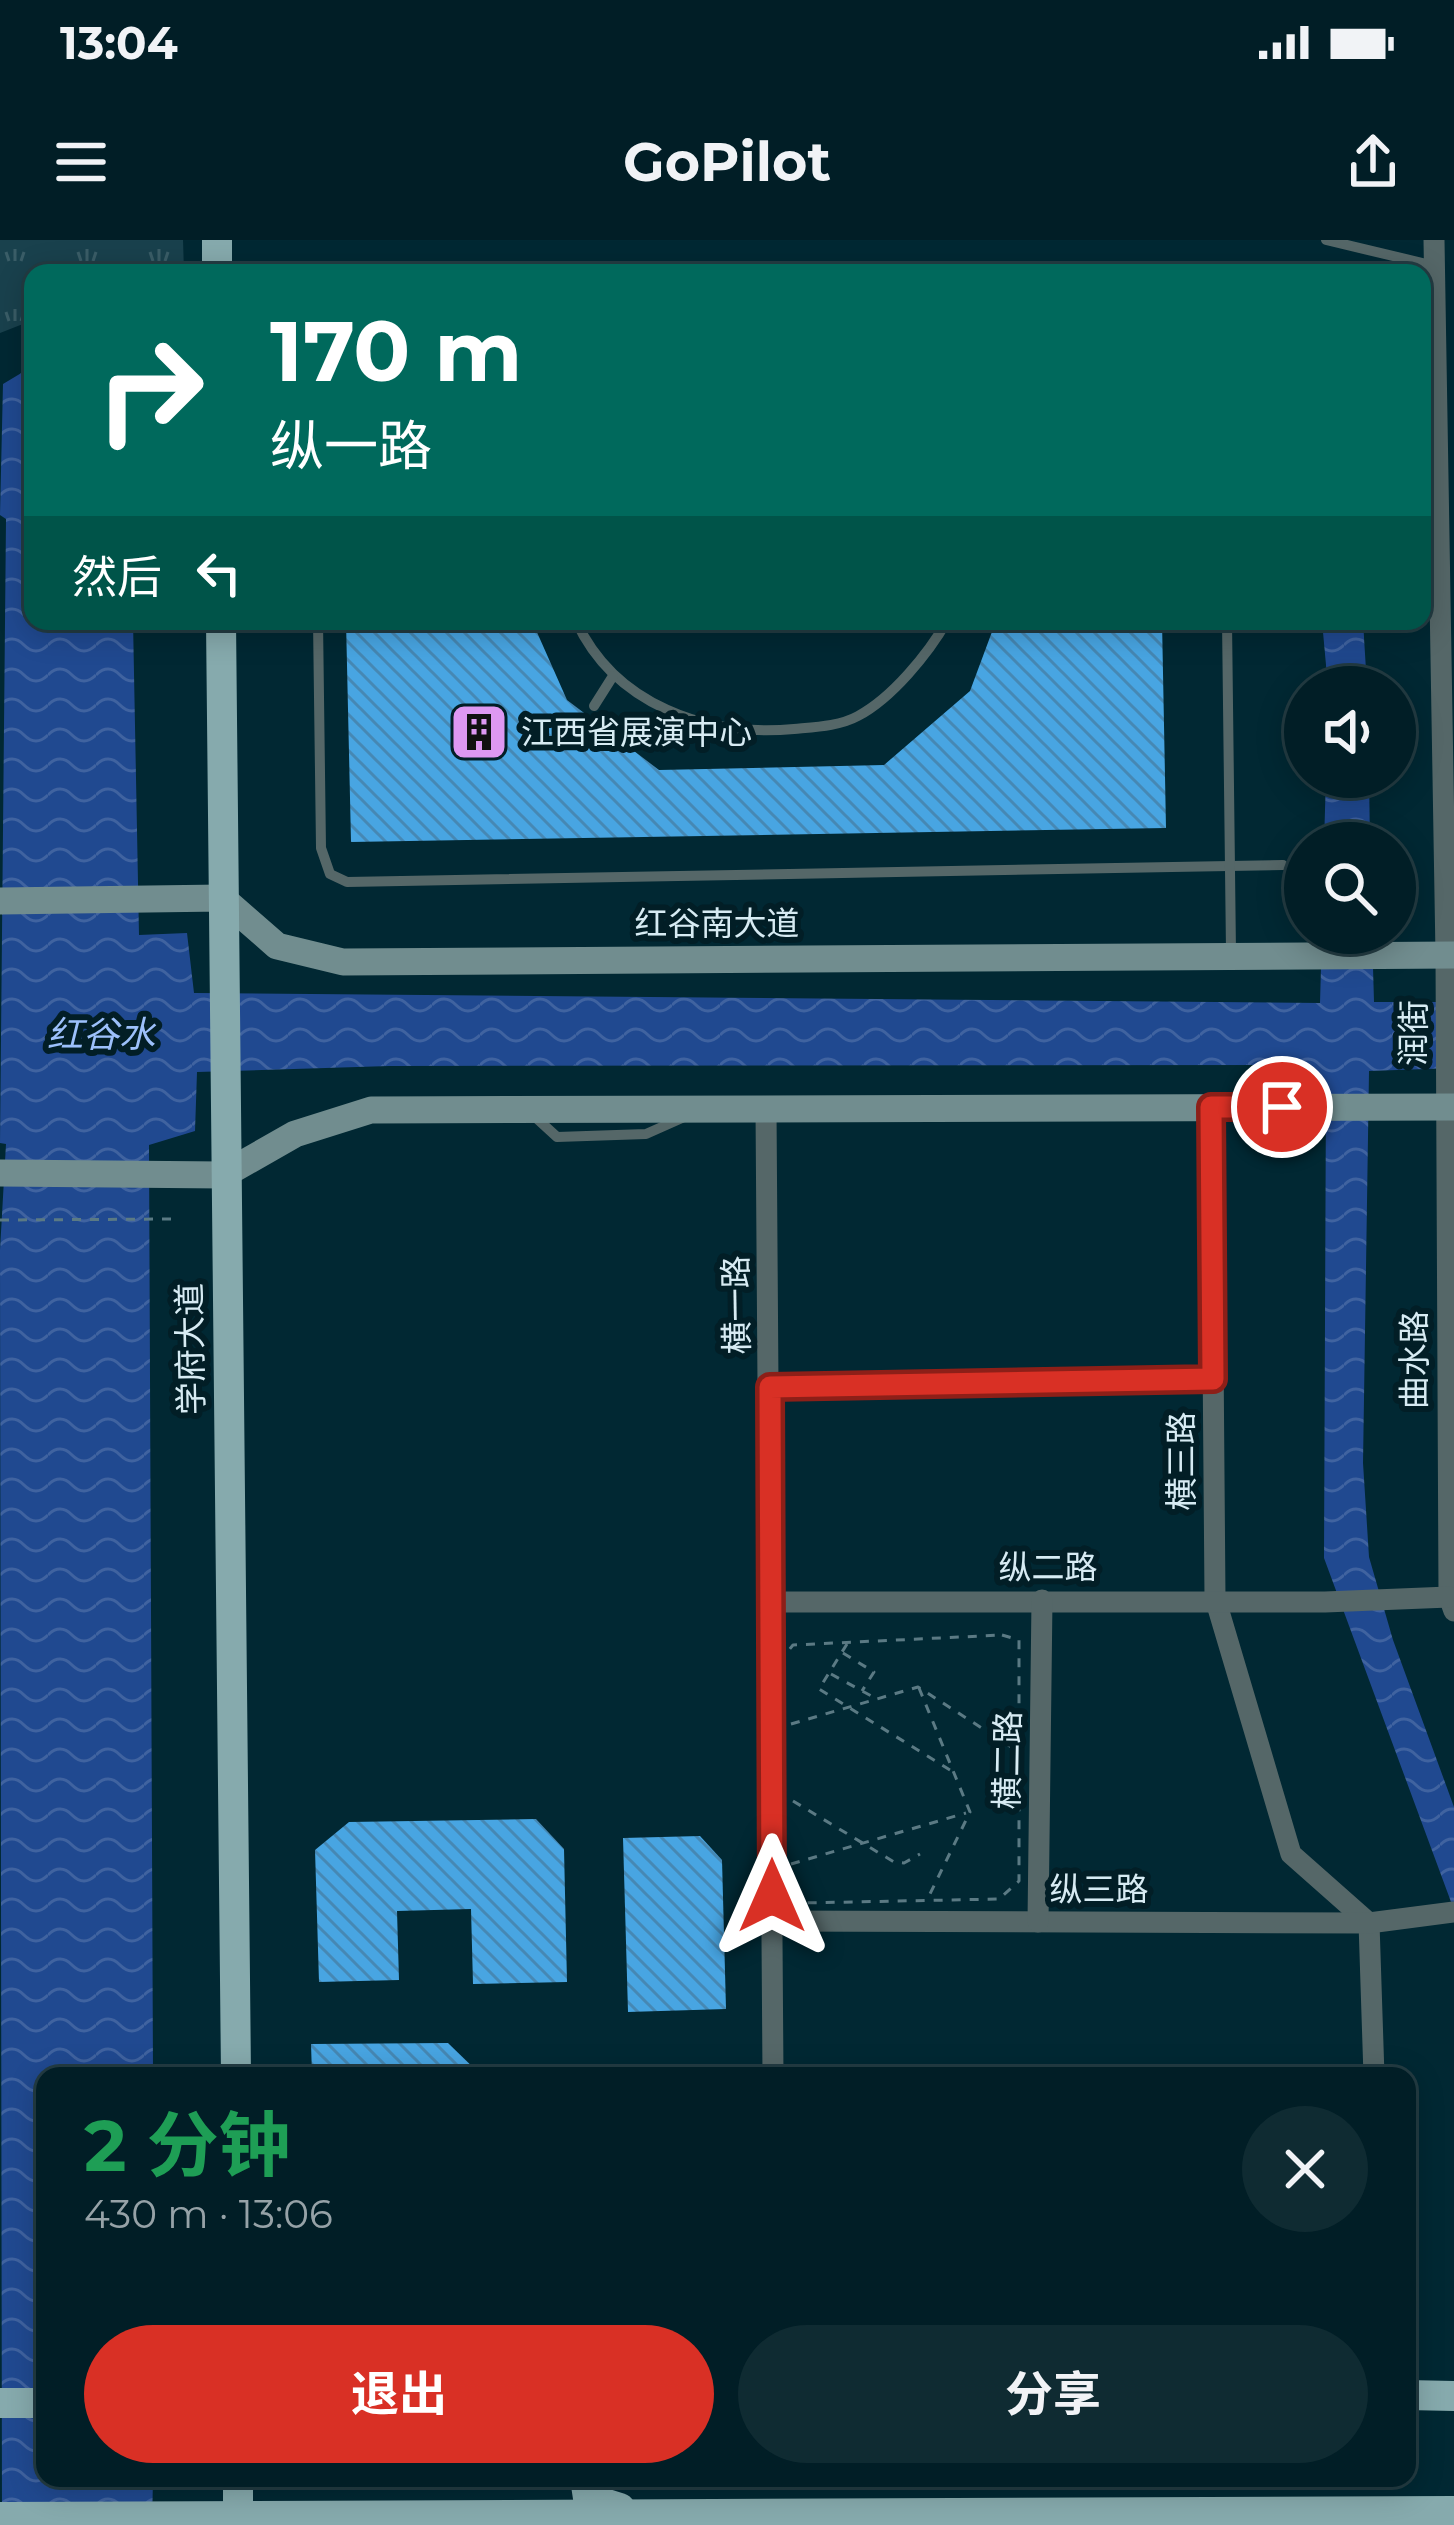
<!DOCTYPE html>
<html lang="zh">
<head>
<meta charset="utf-8">
<style>
  :root { --surface:#011e26; --page:#0f2b32; --text:#f1f3f6; --muted:#96a2a7; --line:#233c43; --accent:#d93025 }
  body { margin:0; font-family:Montserrat,"Noto Sans SC",sans-serif; background:var(--page); color:var(--text); height:100vh; display:flex; flex-direction:column; font-size:45px; white-space:nowrap }
  * { box-sizing:border-box; margin:0 }
  p { font-size:39px; color:var(--muted) }
  .icon { flex:none; width:66px; height:66px; fill:none; stroke:currentColor; stroke-width:2; stroke-linecap:round; stroke-linejoin:round }
  .map { position:relative; flex:1; overflow:hidden }
  .drawer { position:absolute; left:36px; top:1827px; width:1380px; height:420px; display:flex; flex-direction:column; background:var(--surface); border-radius:24px; box-shadow:0 6px 30px #0003,0 0 0 3px var(--line) }
  .drawer>* { flex:none }
  .guide { position:absolute; left:24px; top:24px; width:1407px; height:366px; border-radius:24px; box-shadow:0 6px 30px #0003,0 0 0 3px var(--line); background:#00695c; color:#fff; overflow:hidden }
  .fabs { position:absolute; left:1284px; top:426px; display:grid; gap:24px }
  .fabs a { display:grid; place-items:center; width:132px; height:132px; border-radius:50%; background:var(--surface); box-shadow:0 6px 30px #0003,0 0 0 3px var(--line); font-size:60px }
  .pin { position:absolute; display:grid; place-items:center; width:102px; height:102px; color:#fff; margin:-51px; border:6px solid #fff; border-radius:50%; box-shadow:0 3px 12px #0007 }
  .me { position:absolute; width:132px; margin:-66px; rotate:0deg; stroke-linejoin:round; filter:drop-shadow(0 0 9px #0008) }
  .turn { display:flex; align-items:center; gap:42px; height:252px; padding:0 48px; font-size:54px }
  .turn .icon { width:156px; height:156px; stroke-width:2.5 }
  .turn b { display:block; font-size:84px; line-height:102px }
  .then { display:flex; align-items:center; height:114px; padding:0 48px; background:#0003; gap:24px; font-size:45px }
  .round { display:grid; place-items:center; flex:none; width:126px; height:126px; border-radius:63px; background:var(--page) }
  .headline { display:flex; align-items:center; justify-content:space-between; height:204px; padding:0 48px }
  h1 { font-size:72px; font-weight:700; line-height:90px; color:#1e9e55 }
  .button { display:flex; gap:24px; margin-top:auto; padding:24px 48px }
  .button a { flex:1; height:138px; border-radius:72px; background:var(--accent); color:#fff; font-size:48px; font-weight:700; line-height:138px; text-align:center }
  .button a+a { background:var(--page); color:var(--text) }
  .status { display:flex; justify-content:space-between; align-items:center; height:84px; padding:0 60px; background:var(--surface); direction:ltr }
  .status svg { height:33px; fill:currentColor }
  header { display:flex; justify-content:space-between; align-items:center; height:156px; padding:0 48px; background:var(--surface); font-size:54px; font-weight:700 }
  .map>svg:first-child { display:block }
  .park { fill:url(#park-tufts) }
  .water { fill:url(#water-waves) }
  .building { fill:url(#building-back-hatch) }
  .lines { fill:none; stroke-linecap:round; stroke-linejoin:round }
  .path { stroke:#5b7a84; stroke-width:3; stroke-dasharray:9 9; stroke-linecap:butt }
  .lane { stroke:#556768; stroke-width:10 }
  .street { stroke:#556768; stroke-width:21 }
  .secondary { stroke:#718d8f; stroke-width:27 }
  .primary { stroke:#86aaad; stroke-width:30 }
  .route-casing { stroke:#8d1f18; stroke-width:30 }
  .route { stroke:#d93025; stroke-width:21 }
  .labels { text-anchor:middle; stroke-width:12; stroke-linejoin:round; paint-order:stroke }
  .poi-label { font-size:33px; fill:#d7ebf3; stroke:#021e26; text-anchor:start }
  .street-label { font-size:33px; fill:#d7ebf3; stroke:#021e26 }
  .water-label { font-size:36px; font-style:italic; fill:#9cc0fb; stroke:#021e26 }
</style>
</head>
<body>
<div class="status"><b>13:04</b><svg viewBox="0 0 49 12"><path d="M0 12V9h3v3zM5 12V6h3v6zM10 12V3h3v9zM15 12V0h3v12zM26 1h20v11H26zM47 4h2v5h-2z"/></svg></div>
<header><svg class="icon" aria-label="menu" viewBox="0 0 24 24"><path d="M4 6h16M4 12h16M4 18h16"/></svg>GoPilot<svg class="icon" aria-label="share" viewBox="0 0 24 24"><path d="M12 15V3M7 8l5-5 5 5M5 13v7h14v-7"/></svg></header>
<div class="map">
<svg width="1454" height="2285" viewBox="0 0 1454 2285">
  <defs>
    <pattern id="park-tufts" width="24" height="20" patternUnits="userSpaceOnUse" patternTransform="scale(3)"><rect width="24" height="20" fill="#19414d"/><path d="M3 7l-1-3M5 7V3M7 7l1-3M15 17l-1-3M17 17v-4M19 17l1-3" fill="none" stroke="#3a5d67"/></pattern>
    <pattern id="water-waves" width="16" height="10" patternUnits="userSpaceOnUse" patternTransform="scale(3)"><rect width="16" height="10" fill="#204990"/><path d="M0 5q4-4 8 0t8 0" fill="none" stroke="#4063a0"/></pattern>
    <pattern id="building-back-hatch" width="6" height="6" patternUnits="userSpaceOnUse" patternTransform="scale(3)"><rect width="6" height="6" fill="#48a5e2"/><path d="M-1 5l2 2M0 0l6 6M5-1l2 2" fill="none" stroke="#4688b4"/></pattern>
  </defs>
  <rect width="100%" height="100%" fill="#012833"/>
  <!-- park -->
  <path class="park" d="M0 0H183L184 33H33V80L0 93Z"/>
  <!-- water -->
  <g class="water">
    <path d="M33 126V381H133L139 695 187 693 194 753 1320 763 1322 693H1372L1374 762H1454V828L1369 831 1363 1223 1369 1317 1393 1400 1454 1567V1670L1324 1318 1326 846 1309 825 389 826 197 832 195 891 149 905 153 1836H45V2238H153L152 2285H2L0 1010 6 904 0 903 6 279 0 275 3 144Z"/>
    <path d="M1322 381H1363L1367 447H1328Z"/>
    <path d="M1326 537H1369L1370 603H1324Z"/>
  </g>
  <!-- building -->
  <g class="building">
    <path d="M346 381H532L567 460 659 530 884 525 970 451 996 381H1162L1166 588 351 602Z"/>
    <path d="M536 1579 564 1609 567 1742 473 1744 471 1669 397 1671 399 1740 319 1742 315 1610 349 1582Z"/>
    <path d="M700 1596 722 1620 726 1769 628 1772 623 1598Z"/>
    <path d="M448 1803 482 1836H312L311 1804Z"/>
  </g>
  <g class="lines">
    <!-- path -->
    <g class="path">
      <path d="M0 980 174 979"/>
      <path d="M1002 1395 1019 1400V1641L999 1659 801 1663 782 1656 776 1426 793 1405Z"/>
      <path d="M847 1404 819 1449 950 1530"/>
      <path d="M843 1413 874 1432 862 1451"/>
      <path d="M831 1434 875 1458"/>
      <path d="M919 1448 970 1572 928 1658"/>
      <path d="M791 1484 918 1447 1016 1510"/>
      <path d="M793 1561 894 1622 904 1623 920 1614"/>
      <path d="M791 1624 966 1573"/>
    </g>
    <!-- lane -->
    <g class="lane">
      <path d="M1326 0 1435 26"/>
      <path d="M318 381 321 608 330 634 347 642 1283 625"/>
      <path d="M576 381C615 465 706 497 794 489 815 487 840 486 858 476 892 458 928 414 947 381"/>
      <path d="M1227 381 1231 712"/>
      <path d="M594 466 613 436"/>
      <path d="M533 875 557 897 646 894 682 878"/>
    </g>
    <!-- street -->
    <g class="street">
      <path d="M1434 0 1446 715 1449 1357 1454 1371"/>
      <path d="M1211 867 1215 1358 1291 1614 1369 1683 1374 1836"/>
      <path d="M766 869 773 1836"/>
      <path d="M770 1147 1213 1139"/>
      <path d="M772 1362H1325L1449 1357"/>
      <path d="M773 1681 1369 1683 1454 1672"/>
      <path d="M1038 1682 1042 1360"/>
    </g>
    <!-- secondary -->
    <g class="secondary">
      <path d="M0 661 222 658 277 706 343 722 1454 715"/>
      <path d="M0 933 223 935 295 894 371 870 1454 867"/>
    </g>
    <!-- primary -->
    <g class="primary">
      <path d="M217 0V33"/>
      <path d="M221 381 236 1836"/>
      <path d="M1407 2155 1454 2156"/>
      <path d="M0 2163H45"/>
      <path d="M585 2238 588 2258 620 2268"/>
      <path d="M0 2277 1454 2271"/>
      <path d="M238 2285V2238"/>
    </g>
  </g>
  <g class="lines">
    <!-- route casing -->
    <g class="route-casing">
      <path id="route" d="M772 1656 770 1147 1213 1139 1211 867H1282"/>
    </g>
    <!-- route -->
    <use href="#route" class="route"/>
  </g>
  <!-- icons -->
  <defs>
    <g id="building-square" transform="scale(3)"><rect x="-9" y="-9" width="18" height="18" rx="4" fill="#de98f2" stroke="#021e26"/><path d="M-4-6H4V6H1V3H-1V6H-4ZM-2.5-4.3h1.7v1.8h-1.7ZM.8-4.3h1.7v1.8H.8ZM-2.5-1h1.7V.8h-1.7ZM.8-1h1.7V.8H.8Z" fill="#111"/></g>
  </defs>
  <g fill-rule="evenodd">
    <use href="#building-square" x="479" y="492"/>
  </g>
  <g class="labels">
    <!-- poi labels -->
    <g class="poi-label">
      <text x="521" y="504">江西省展演中心</text>
    </g>
    <!-- street labels -->
    <g class="street-label">
      <text x="717" y="695">红谷南大道</text>
      <text transform="translate(1413 793) rotate(-90)" y="12">润街</text>
      <text transform="translate(736 1065) rotate(-91)" y="12">横一路</text>
      <text transform="translate(190 1109) rotate(-91)" y="12">学府大道</text>
      <text transform="translate(1414 1120) rotate(-90)" y="12">曲水路</text>
      <text transform="translate(1181 1221) rotate(-90)" y="12">横三路</text>
      <text x="1048" y="1339">纵二路</text>
      <text transform="translate(1007 1520) rotate(-89)" y="12">横二路</text>
      <text x="1099" y="1661">纵三路</text>
    </g>
    <!-- water labels -->
    <g class="water-label">
      <text x="101" y="807">红谷水</text>
    </g>
  </g>
</svg>
<div class="fabs">
<a><svg class="icon" aria-label="sound" viewBox="0 0 24 24"><path d="M4 9h4l5-4v14l-5-4H4zM17 9q2 3 0 6"/></svg></a>
<a><svg class="icon" aria-label="search" viewBox="0 0 24 24"><circle cx="10" cy="10" r="6"/><path d="M15 15l6 6"/></svg></a>
</div>
<div class="pin" style="left:1282px;top:867px;background:#d93025"><svg class="icon" aria-label="arrive" viewBox="0 0 24 24"><path d="M6 21V4h12l-3 4 3 4H6"/></svg></div>
<svg class="me" style="left:772px;top:1656px" viewBox="-20 -20 40 40"><path d="M0-17L14 15 0 8-14 15z" fill="#d93025" stroke="#fff" stroke-width="4"/></svg>
<div class="guide">
<div class="turn"><svg class="icon" aria-label="right" viewBox="0 0 24 24"><path d="M7 20v-9h11M14 6l5 5-5 5"/></svg><div><b>170 m</b>纵一路</div></div>
<div class="then">然后<svg class="icon" aria-label="left" viewBox="0 0 24 24"><path d="M17 20v-9H6M10 6l-5 5 5 5"/></svg></div>
</div>
<section class="drawer">
<div class="headline"><div><h1>2 分钟</h1><p>430 m · 13:06</p></div><a class="round"><svg class="icon" aria-label="close" viewBox="0 0 24 24"><path d="M6 6l12 12M18 6L6 18"/></svg></a></div>
<div class="button"><a>退出</a><a>分享</a></div>
</section>
</div>
</body>
</html>
